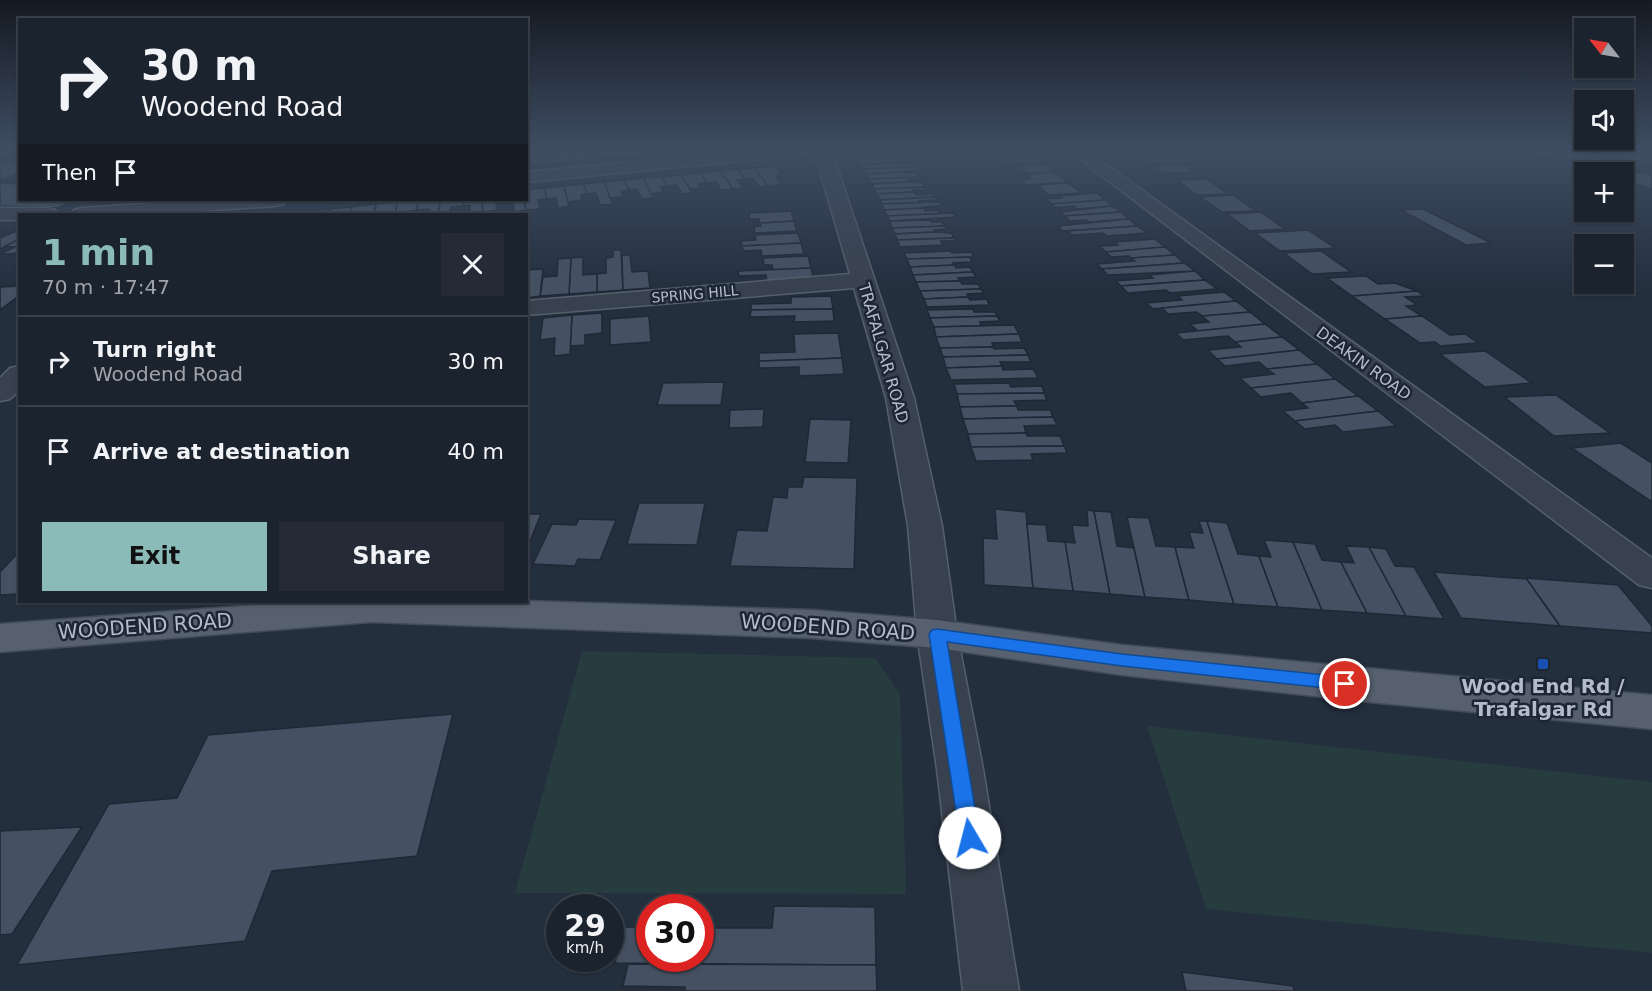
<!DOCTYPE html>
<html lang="en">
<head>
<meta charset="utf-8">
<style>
  :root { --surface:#1b232e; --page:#242b36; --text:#f1f3f6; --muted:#a0a4aa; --line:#39404a; --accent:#8bbbb9 }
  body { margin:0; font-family:"DejaVu Sans",sans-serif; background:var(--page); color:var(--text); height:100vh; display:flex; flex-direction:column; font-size:22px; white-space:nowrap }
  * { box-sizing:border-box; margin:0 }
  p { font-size:20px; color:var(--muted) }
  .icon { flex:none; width:33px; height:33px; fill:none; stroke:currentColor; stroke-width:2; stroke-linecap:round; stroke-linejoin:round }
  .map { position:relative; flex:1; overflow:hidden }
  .sheet { position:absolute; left:18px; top:213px; width:510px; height:390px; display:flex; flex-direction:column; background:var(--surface); border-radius:0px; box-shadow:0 2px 4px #0004,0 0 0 2px var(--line) }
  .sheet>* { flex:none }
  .guide { position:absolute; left:18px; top:18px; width:510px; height:183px; border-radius:0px; box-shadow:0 2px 4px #0004,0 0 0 2px var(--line); background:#1b232e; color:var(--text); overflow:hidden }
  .needle { width:39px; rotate:301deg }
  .controls { position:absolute; left:1574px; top:18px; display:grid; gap:12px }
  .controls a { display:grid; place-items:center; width:60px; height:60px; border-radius:0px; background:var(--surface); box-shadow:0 2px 4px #0004,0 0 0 2px var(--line); font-size:30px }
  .speed { position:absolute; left:546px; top:894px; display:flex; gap:12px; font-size:30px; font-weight:700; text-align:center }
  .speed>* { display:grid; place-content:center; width:78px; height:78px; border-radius:50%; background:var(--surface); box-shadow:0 2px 4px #0004,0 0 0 2px var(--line); line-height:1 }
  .speed small { font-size:15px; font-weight:400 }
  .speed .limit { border:9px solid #d22; background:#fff; color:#111 }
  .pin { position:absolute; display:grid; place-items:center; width:51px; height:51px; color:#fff; margin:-26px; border:3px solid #fff; border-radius:50%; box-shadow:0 2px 6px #0007 }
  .me { position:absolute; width:66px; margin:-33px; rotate:352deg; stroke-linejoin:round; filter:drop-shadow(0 0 4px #0008) }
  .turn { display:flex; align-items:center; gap:21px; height:126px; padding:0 24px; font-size:27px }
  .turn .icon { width:78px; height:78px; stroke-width:2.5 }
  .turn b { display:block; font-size:42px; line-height:51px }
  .then { display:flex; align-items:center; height:57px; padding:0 24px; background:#0003; gap:12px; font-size:22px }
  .round { display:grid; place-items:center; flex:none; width:63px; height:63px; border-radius:0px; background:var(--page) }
  .head { display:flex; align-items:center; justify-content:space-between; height:102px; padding:0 24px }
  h1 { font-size:36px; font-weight:800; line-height:45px; color:var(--accent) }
  .primary-button { display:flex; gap:12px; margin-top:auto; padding:12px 24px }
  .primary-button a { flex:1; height:69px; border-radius:0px; background:var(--accent); color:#111; font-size:24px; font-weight:800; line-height:69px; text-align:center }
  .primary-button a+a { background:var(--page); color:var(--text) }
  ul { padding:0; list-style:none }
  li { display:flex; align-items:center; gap:18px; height:90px; padding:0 24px; border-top:2px solid var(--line) }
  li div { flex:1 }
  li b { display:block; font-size:22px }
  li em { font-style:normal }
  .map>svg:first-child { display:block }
  .green { fill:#263c3f }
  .building { fill:#455162; stroke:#1f2835; stroke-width:1.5 }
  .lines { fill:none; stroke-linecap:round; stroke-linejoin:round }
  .minor-casing { stroke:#565f6c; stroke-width:3 }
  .primary-casing { stroke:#414a57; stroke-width:3 }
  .minor { fill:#38414e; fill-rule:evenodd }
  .primary { fill:#56606e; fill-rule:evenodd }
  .route { fill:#1a73e8; stroke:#114b97; stroke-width:1.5 }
  .transit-dot { fill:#1a4fb4; stroke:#1d2633; stroke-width:2 }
  .labels { text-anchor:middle; stroke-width:5; stroke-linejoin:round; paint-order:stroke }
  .far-street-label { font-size:14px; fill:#b4bcc9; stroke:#1d2633 }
  .street-label { font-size:16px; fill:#b4bcc9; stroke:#1d2633 }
  .near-street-label { font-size:20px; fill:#b4bcc9; stroke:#1d2633 }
  .near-poi-label { font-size:20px; font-weight:bold; fill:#b4bcc9; stroke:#1d2633 }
</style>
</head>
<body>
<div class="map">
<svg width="1652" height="991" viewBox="0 0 1652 991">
  <rect width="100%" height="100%" fill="#242f3e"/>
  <!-- green -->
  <g class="green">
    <path d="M582 651 875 658 900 694 906 894 515 893Z"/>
    <path d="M1147 726 1652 782V953L1206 909Z"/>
  </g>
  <!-- building -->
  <g class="building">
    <path d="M0 150H19L0 158Z"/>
    <path d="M540 150 541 155 550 154 552 163 531 165 529 151Z"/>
    <path d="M558 150H567L570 162 552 163 550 154 558 153Z"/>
    <path d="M567 150 584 151 587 160 570 162Z"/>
    <path d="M593 150H603L606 158 587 160 584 151Z"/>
    <path d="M603 150H623L626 156 606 158Z"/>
    <path d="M623 150H643L645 155 626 156Z"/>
    <path d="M1000 150H1030H1027L1032 154 1006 155Z"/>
    <path d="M1525 150H1570L1591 156 1561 161Z"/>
    <path d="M1164 152 1172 157 1143 159 1136 153Z"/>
    <path d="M892 154 894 156H903L905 161 861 165 857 156Z"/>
    <path d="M1032 154 1045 162 1008 164 1002 159H1010L1006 155Z"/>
    <path d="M1186 157 1194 162 1150 164 1143 159Z"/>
    <path d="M1598 158 1643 171 1623 174 1597 172 1565 163Z"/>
    <path d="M0 161H20V173L0 181Z"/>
    <path d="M896 163 897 165 914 164 916 167 864 169 861 165Z"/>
    <path d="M1048 164 1054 169H1050L1054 172 1027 174 1017 166Z"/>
    <path d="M1183 164 1194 172 1163 174 1153 166Z"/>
    <path d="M774 166 782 175 775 176 782 184 768 186 754 168Z"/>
    <path d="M921 167 923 170 866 174 864 169Z"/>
    <path d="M754 168 768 186 759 187 752 178 745 179 738 169Z"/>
    <path d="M738 169 745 179 737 180 744 188 733 189 720 171Z"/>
    <path d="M720 171 733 189 721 190 716 182 707 183 700 173Z"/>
    <path d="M902 172 917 173 919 177 869 179 866 174Z"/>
    <path d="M1054 172 1068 182 1026 185 1020 179H1032L1027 174Z"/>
    <path d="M1643 172 1652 175V189L1623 181V176Z"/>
    <path d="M700 173 707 183 698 184 701 188 690 189 681 175Z"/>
    <path d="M681 175 690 189 692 193 682 194 677 185 667 186 662 177Z"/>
    <path d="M662 177 667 186 661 187 664 192 651 194 643 178Z"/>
    <path d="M923 177 925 179 907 180 909 182 872 184 869 179Z"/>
    <path d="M643 178 653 198 642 199 637 189 629 190 624 180Z"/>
    <path d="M1207 179 1228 194 1197 195 1177 180Z"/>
    <path d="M624 180 629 190 621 191 623 197 610 198 604 182Z"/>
    <path d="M604 182 610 198 613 204 600 205 596 193 587 194 583 184Z"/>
    <path d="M909 182 922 183 924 187 874 189 872 184Z"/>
    <path d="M0 183 20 184V200H75L58 208 0 206Z"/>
    <path d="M1067 183 1082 193 1048 195 1038 185Z"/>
    <path d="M583 184 587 194 581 195 582 200 567 202 564 186Z"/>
    <path d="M564 186 569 206 558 208 556 198 547 199 544 188Z"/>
    <path d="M924 187 926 190H913L914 192 877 194 874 189Z"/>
    <path d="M544 188 547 199 538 200 540 209 526 210 524 200H526V190Z"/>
    <path d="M914 192 916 195 933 194 935 197 880 200 877 194Z"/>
    <path d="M1097 193 1105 200 1051 204 1047 199 1062 198 1059 196Z"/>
    <path d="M1233 195 1256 211 1222 212 1200 197Z"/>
    <path d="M935 197 937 200 918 201 919 203 882 204 880 200Z"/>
    <path d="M418 200 417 210 409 211 408 214H395L397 202Z"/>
    <path d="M418 200H440L439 214H429V209L417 210Z"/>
    <path d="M440 200H463V206L451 207 450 214H439Z"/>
    <path d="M463 200H482L483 214H470V205L463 206Z"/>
    <path d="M482 200H503L504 203H496L497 210 483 212Z"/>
    <path d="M503 200H524L526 210 514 212 513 202 504 203Z"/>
    <path d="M1105 200 1113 206 1076 209 1074 206 1056 208 1051 204Z"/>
    <path d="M397 202 395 214H374L376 204Z"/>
    <path d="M939 202 942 206 923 207 924 208 884 210 882 204Z"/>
    <path d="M376 204 374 214H349L351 207Z"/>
    <path d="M1113 206 1121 212 1065 216 1060 212Z"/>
    <path d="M351 207 349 214H328L330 209Z"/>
    <path d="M924 208 925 211 937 210 940 214 887 216 884 210Z"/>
    <path d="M330 209 328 214H305L307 211Z"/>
    <path d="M1423 209 1491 243 1466 245 1401 210Z"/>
    <path d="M791 211 794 221 760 223 759 219H750L749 213Z"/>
    <path d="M1121 212 1129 219 1089 222 1087 220 1070 221 1065 216Z"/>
    <path d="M1261 212 1285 229 1250 231 1227 214Z"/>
    <path d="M953 213 956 217 890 221 887 216Z"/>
    <path d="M1129 219 1137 226 1063 231 1058 226Z"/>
    <path d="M929 220 931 222H942L945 226 892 228 890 221Z"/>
    <path d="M794 221 797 231 755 233 754 227 761 226 760 223Z"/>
    <path d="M945 226 947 229 934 230 935 232 895 234 892 228Z"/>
    <path d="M1137 226 1147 233 1107 236 1103 233 1072 235 1068 231Z"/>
    <path d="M1308 230 1335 248 1280 251 1255 233Z"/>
    <path d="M14 232H20V239L0 249V238Z"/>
    <path d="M935 232 951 233 954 238 897 240 895 234Z"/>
    <path d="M798 233 801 243 742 246 741 241 756 240 755 235Z"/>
    <path d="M954 238 956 241H941L943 245 900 247 897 240Z"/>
    <path d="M20 239V251L13 254H0L15 247 5 246Z"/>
    <path d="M1155 239 1165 247 1106 252 1099 246 1118 245 1115 242Z"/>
    <path d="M801 243 804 254 762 256 761 250 743 251 742 246Z"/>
    <path d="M1165 247 1175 255 1131 258 1129 256 1111 257 1106 252Z"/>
    <path d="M613 250H621L623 290 597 292V274L606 273V258L613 257Z"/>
    <path d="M950 251 952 253 971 252 974 257 907 259 904 253Z"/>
    <path d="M1321 251 1351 272 1312 274 1284 253Z"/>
    <path d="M622 255H630L632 272 648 271 650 288 623 290Z"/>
    <path d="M1175 255 1184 263 1102 269 1097 264 1135 261 1131 258Z"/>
    <path d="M808 256 811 268 773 270 772 265H764L763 258Z"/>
    <path d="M583 257V275L597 274V292L569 294 571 258Z"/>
    <path d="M970 257 972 262 953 263 955 265 910 267 907 259Z"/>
    <path d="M571 258 569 294 540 296 543 277 557 276 558 259Z"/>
    <path d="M1184 263 1195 271 1108 275 1102 269Z"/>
    <path d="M955 265 956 268 970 267 973 272 913 275 910 267Z"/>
    <path d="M811 268 814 280 767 282 766 275 739 276 738 271Z"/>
    <path d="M543 269 540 296 526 298V270Z"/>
    <path d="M1195 271 1205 280 1121 286 1116 281 1153 278 1149 275Z"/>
    <path d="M973 272 976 277 958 278 960 281 916 282 913 275Z"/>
    <path d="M1366 276 1378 284 1395 283 1417 291 1352 296 1327 278Z"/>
    <path d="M1205 280 1217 289 1170 293 1166 290 1128 293 1121 286Z"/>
    <path d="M960 281 962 284H978L981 289 920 291 916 282Z"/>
    <path d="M20 286V295L0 310V287Z"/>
    <path d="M981 289 984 293 967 294 968 297 924 299 920 291Z"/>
    <path d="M1417 291 1424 296 1405 297 1417 305 1406 306 1422 316 1385 319 1352 296Z"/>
    <path d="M1224 292 1236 301 1153 309 1146 303 1182 300 1178 296Z"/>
    <path d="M831 296 833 309 751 310V304L791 303V297Z"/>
    <path d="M968 297 970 300 987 299 989 305 927 307 924 299Z"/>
    <path d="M1236 301 1250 312 1202 316 1197 312 1168 314 1162 308Z"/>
    <path d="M833 309 834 321 794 322 795 316 750 317 751 310Z"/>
    <path d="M973 309 974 312H995L997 316 930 318 927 310Z"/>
    <path d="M1250 312 1265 324 1198 331 1190 324 1209 322 1202 316Z"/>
    <path d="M602 313V333L585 335V345L570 346 572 315Z"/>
    <path d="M572 315 570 354 554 356 555 338 540 340 543 318Z"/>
    <path d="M649 316 651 342 610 345V319Z"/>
    <path d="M997 316 1000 321 980 322 981 326 934 327 930 318Z"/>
    <path d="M1422 316 1450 335 1465 334 1478 343 1440 346 1435 342 1420 343 1385 319Z"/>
    <path d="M1265 324 1282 337 1235 342 1228 336 1183 340 1176 333Z"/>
    <path d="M1014 325 1019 334 936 337 934 327Z"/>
    <path d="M838 333 842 358 759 361V353L795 352 794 334Z"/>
    <path d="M1019 334 1022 342 992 343 993 347 940 348 936 337Z"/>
    <path d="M1282 337 1299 350 1217 359 1208 350 1241 347 1235 342Z"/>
    <path d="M993 347 994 349 1024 348 1028 355 943 357 940 348Z"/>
    <path d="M1299 350 1317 364 1267 369 1259 362 1225 366 1217 359Z"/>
    <path d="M1485 351 1532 383 1485 387 1440 354Z"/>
    <path d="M1028 355 1031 362H1000L1002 366 946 368 943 357Z"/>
    <path d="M842 358 844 374 799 376V367L759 368V361Z"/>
    <path d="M1317 364 1335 379 1251 388 1240 378 1274 374 1267 369Z"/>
    <path d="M1002 366 1003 370 1033 369 1038 378 951 380 946 368Z"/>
    <path d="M1335 379 1358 396 1302 403 1291 393 1261 397 1251 388Z"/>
    <path d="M724 382 721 405H657L663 383Z"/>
    <path d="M1009 383 1011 387 1042 386 1044 393 957 394 954 384Z"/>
    <path d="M1044 393 1047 400 1014 401 1017 406 960 407 957 394Z"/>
    <path d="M1556 395 1610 433 1554 436 1504 397Z"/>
    <path d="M1358 396 1378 411 1295 421 1283 411 1308 408 1302 403Z"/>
    <path d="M1017 406 1018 410H1050L1053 417 963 419 960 407Z"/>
    <path d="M764 409 763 427 729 428 730 410Z"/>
    <path d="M1378 411 1396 426 1343 432 1335 425 1305 429 1295 421Z"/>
    <path d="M1053 417 1057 425 1024 426 1026 433 968 434 963 419Z"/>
    <path d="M810 419 851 420 848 463 805 462Z"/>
    <path d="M1026 433 1027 436H1060L1064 446 971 447 968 434Z"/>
    <path d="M1621 443 1652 463V502L1572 448Z"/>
    <path d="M1064 446 1067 453 1031 454 1033 460 976 461 971 447Z"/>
    <path d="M804 477 857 478 854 569 730 566 737 530 767 531 773 497 787 498 788 487H802Z"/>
    <path d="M639 503H705L697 545 627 544Z"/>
    <path d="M995 509 1026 512 1033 588 984 585 983 538 997 539Z"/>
    <path d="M1087 510 1094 511 1110 594 1073 591 1065 542 1075 543 1072 525 1088 526Z"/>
    <path d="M1094 511 1111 512 1117 546 1134 548 1145 597 1110 594Z"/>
    <path d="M526 514H541L526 551Z"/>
    <path d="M1127 517 1149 518 1156 546 1175 547 1189 600 1145 597Z"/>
    <path d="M579 519 616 520 600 560 578 559 575 566 533 564 552 524 576 525Z"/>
    <path d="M1199 521H1207L1234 604 1189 600 1175 547 1194 548 1189 532 1203 533Z"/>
    <path d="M1207 521 1227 523 1238 554 1259 556 1278 607 1234 604Z"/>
    <path d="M1027 524 1046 525 1048 541 1065 542 1073 591 1033 588Z"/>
    <path d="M1264 540 1293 542 1322 610 1278 607 1259 556 1271 557Z"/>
    <path d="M1293 542 1315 544 1322 560 1341 562 1367 613 1322 610Z"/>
    <path d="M1346 546 1369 547 1406 616 1367 613 1341 562 1354 563Z"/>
    <path d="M1369 547 1386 549 1395 566 1414 567 1444 619 1406 616Z"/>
    <path d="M20 551V594L0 595V572Z"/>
    <path d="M1434 572 1527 579 1560 626 1461 618Z"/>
    <path d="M1526 578 1618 585 1652 626V633L1560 626Z"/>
    <path d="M453 714 417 856 272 871 245 941 17 965 109 804 177 798 208 735Z"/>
    <path d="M82 827 12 934 0 935V831Z"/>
    <path d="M774 906 875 907 876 965 615 963 623 927H650V958H700V928H772Z"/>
    <path d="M628 964 876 965 877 991H685V987L623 986Z"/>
    <path d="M1182 972 1293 986 1294 991H1186Z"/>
  </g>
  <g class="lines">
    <!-- minor casing -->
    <g class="minor-casing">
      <g id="minor">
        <path d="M760 150H826L836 164 914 398 942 526 957 634 983 769 1019 991H963L937 769 917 634 908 526 886 398 854 288 526 315V301L850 274 818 164 812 154 526 182V172Z"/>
        <path d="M1068 150H1086L1652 558V588L1639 585Z"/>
        <path d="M1622 150 1652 151V161L1624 154Z"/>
        <path d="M202 200H286L283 204 276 206 155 214H71L74 210 81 208Z"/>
        <path d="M0 208H48L55 210 58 214H20V220H0Z"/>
        <path d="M20 366V390L10 399 0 401V378L10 368Z"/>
      </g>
    </g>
    <!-- primary casing -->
    <g class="primary-casing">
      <path id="primary" d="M526 601 812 610 937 620 1122 645 1652 695V729L1369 702 1122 675 937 648 812 638 371 622 0 652V624L297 602Z"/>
    </g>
    <!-- minor -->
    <use href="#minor" class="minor"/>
    <!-- primary -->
    <use href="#primary" class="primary"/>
  </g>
  <!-- sky -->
  <linearGradient id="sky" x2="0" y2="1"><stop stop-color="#141a22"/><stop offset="0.52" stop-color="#3f4d63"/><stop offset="1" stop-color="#3f4d63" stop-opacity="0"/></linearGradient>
  <rect width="1652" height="288" fill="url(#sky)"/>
  <!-- route -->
  <path class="route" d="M937 629 1122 654 1345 677 1351 679 1354 684 1351 688 1345 690 1122 666 947 642 980 838 977 844 970 847 963 844 960 838 929 634 932 630Z"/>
  <!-- markers -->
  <rect class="transit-dot" x="1537" y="658" width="12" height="12" rx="3"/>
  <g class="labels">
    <!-- far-street labels -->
    <g class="far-street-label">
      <text transform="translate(695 294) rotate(-5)" y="5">SPRING HILL</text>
    </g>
    <!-- street labels -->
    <g class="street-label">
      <text transform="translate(884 353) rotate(74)" y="6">TRAFALGAR ROAD</text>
      <text transform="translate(1364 363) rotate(36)" y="6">DEAKIN ROAD</text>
    </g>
    <!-- near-street labels -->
    <g class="near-street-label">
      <text transform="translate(145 626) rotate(-4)" y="7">WOODEND ROAD</text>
      <text transform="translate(828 627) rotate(4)" y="7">WOODEND ROAD</text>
    </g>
    <!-- near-poi labels -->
    <g class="near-poi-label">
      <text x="1543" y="693">Wood End Rd /<tspan x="1543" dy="23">Trafalgar Rd</tspan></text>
    </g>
  </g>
</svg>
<div class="controls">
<a><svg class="needle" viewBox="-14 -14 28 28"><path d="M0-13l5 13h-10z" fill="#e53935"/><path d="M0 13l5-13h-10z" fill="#a0a4aa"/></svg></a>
<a><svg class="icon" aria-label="sound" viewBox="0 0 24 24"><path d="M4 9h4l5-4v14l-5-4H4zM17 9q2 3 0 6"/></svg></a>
<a>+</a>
<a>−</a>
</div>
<div class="speed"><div>29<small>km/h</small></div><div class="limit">30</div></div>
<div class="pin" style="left:1345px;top:684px;background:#d93025"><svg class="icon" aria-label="arrive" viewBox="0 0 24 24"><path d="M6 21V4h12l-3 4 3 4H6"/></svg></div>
<svg class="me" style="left:970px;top:838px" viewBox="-20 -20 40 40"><circle r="19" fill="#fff"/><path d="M0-13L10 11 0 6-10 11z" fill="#1a73e8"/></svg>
<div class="guide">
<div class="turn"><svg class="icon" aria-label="right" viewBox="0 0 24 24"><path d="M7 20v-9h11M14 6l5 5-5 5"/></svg><div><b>30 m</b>Woodend Road</div></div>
<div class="then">Then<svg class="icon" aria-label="arrive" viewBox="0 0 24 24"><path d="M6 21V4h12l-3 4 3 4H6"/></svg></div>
</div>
<section class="sheet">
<div class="head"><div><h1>1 min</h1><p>70 m · 17:47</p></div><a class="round"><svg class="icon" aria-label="close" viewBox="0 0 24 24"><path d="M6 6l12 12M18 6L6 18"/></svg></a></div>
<ul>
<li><svg class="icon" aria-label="right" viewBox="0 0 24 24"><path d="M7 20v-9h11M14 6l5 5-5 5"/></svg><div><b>Turn right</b><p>Woodend Road</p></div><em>30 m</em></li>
<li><svg class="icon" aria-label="arrive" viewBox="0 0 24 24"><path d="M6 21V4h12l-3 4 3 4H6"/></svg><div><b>Arrive at destination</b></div><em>40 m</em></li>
</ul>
<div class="primary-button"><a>Exit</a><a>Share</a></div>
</section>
</div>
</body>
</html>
